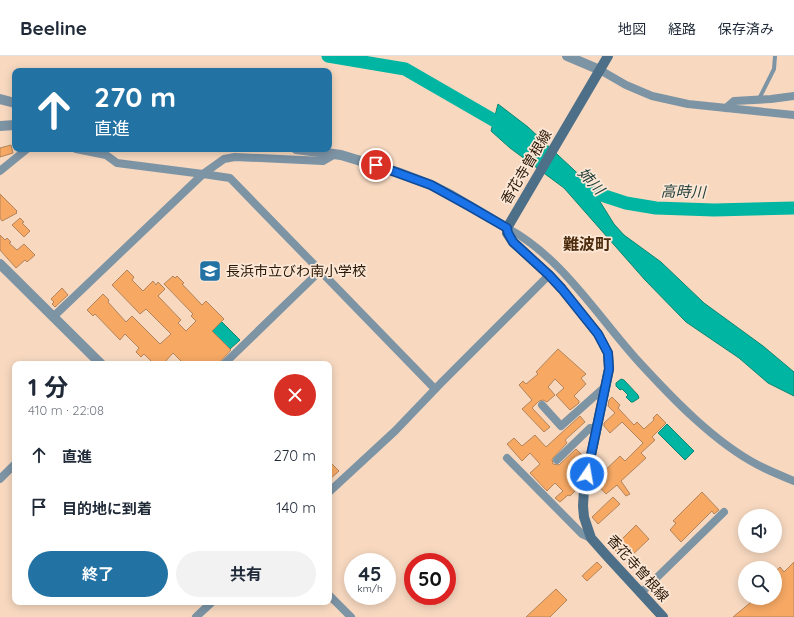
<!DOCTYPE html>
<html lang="ja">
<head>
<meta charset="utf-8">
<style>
  :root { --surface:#fff; --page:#f2f2f3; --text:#1f2937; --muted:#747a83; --line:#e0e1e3; --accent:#2272a3 }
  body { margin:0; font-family:Quicksand,"Noto Sans JP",sans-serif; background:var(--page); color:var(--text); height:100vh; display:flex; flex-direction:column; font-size:15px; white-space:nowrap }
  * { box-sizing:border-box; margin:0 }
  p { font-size:13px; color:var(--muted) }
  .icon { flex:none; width:22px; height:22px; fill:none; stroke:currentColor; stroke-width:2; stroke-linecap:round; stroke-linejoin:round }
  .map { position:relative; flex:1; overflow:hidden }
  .details { position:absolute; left:12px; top:305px; width:320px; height:244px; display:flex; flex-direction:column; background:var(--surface); border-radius:8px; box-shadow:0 2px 10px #0003 }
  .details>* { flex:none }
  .banner { position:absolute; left:12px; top:12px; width:320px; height:84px; border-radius:8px; box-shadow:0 2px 10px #0003; background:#2272a3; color:#fff; overflow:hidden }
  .fabs { position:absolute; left:738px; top:453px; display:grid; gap:8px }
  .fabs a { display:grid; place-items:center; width:44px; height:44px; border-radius:50%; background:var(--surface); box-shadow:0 2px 10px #0003; font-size:20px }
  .speed { position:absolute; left:344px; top:497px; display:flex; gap:8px; font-size:20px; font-weight:700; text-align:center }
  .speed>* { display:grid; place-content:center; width:52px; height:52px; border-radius:50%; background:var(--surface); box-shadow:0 2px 10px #0003; line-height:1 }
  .speed small { font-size:10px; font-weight:400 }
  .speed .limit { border:6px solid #d22; background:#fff; color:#111 }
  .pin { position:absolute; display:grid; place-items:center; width:34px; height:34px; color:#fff; margin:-17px; border:2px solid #fff; border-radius:50%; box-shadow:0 1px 4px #0007 }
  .me { position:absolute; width:44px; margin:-22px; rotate:12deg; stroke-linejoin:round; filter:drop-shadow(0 0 3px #0008) }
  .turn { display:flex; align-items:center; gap:14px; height:84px; padding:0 16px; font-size:18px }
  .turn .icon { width:52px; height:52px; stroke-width:2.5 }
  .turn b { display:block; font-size:28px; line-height:34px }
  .round { display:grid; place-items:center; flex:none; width:42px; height:42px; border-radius:21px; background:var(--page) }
  .headline { display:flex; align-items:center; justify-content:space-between; height:68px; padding:0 16px }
  h1 { font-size:24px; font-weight:700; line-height:30px }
  .cta { display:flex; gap:8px; margin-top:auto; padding:8px 16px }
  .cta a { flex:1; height:46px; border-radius:24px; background:var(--accent); color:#fff; font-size:16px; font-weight:700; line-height:46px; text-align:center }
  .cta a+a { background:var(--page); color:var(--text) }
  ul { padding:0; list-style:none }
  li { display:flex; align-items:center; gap:12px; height:52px; padding:0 16px }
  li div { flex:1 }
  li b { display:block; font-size:15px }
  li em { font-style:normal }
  header { display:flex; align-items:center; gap:24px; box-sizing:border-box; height:56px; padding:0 20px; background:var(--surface); border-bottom:1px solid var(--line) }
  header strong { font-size:19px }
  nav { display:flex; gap:22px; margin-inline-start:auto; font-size:14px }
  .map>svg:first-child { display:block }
  .water { fill:#00b5a1; stroke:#0c8672 }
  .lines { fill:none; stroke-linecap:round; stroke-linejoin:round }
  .river { stroke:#00b5a1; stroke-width:13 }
  .building { fill:#f7a964; stroke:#b3845b }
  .service { stroke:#7d94a5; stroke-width:4 }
  .minor { stroke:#7d94a5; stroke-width:8 }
  .tertiary { stroke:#7d94a5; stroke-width:10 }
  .secondary { stroke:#4e6f88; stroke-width:10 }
  .route-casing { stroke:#114b97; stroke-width:10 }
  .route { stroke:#1a73e8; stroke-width:7 }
  .labels { text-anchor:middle; stroke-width:3.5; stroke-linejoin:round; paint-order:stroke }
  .street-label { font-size:14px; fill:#291706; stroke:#fde8d7 }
  .poi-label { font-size:14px; fill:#291706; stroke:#fde8d7; text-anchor:start }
  .water-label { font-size:15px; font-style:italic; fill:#24423d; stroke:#fde8d7 }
  .quarter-label { font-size:16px; font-weight:bold; fill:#4c2c0d; stroke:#fde8d7 }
</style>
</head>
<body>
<header>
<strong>Beeline</strong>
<nav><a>地図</a><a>経路</a><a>保存済み</a></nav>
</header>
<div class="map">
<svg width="794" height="561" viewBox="0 0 794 561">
  <rect width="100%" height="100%" fill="#f8d9c0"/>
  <!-- water -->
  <g class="water">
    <path d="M498 48 528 71 589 128 614 168 624 179 661 206 704 247 763 290 794 316V340L768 327 739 302 686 266 645 224 564 132 510 92 491 75Z"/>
    <path d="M221 265 240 284 230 293 212 275Z"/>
    <path d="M621 323 624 324 638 339 639 342 633 346H631L626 341 628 339 622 333 620 334 616 330V327Z"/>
    <path d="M667 368 694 395 685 404 658 377Z"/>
  </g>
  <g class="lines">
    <!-- river -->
    <g class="river">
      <path d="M328 0 405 13 509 73"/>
      <path d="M577 131 626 147 656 152 714 154 794 152"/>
    </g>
  </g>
  <!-- building -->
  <g class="building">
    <path d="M11 89 13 97 0 101V92Z"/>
    <path d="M0 138 17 155 16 156 17 157 2 165 0 162Z"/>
    <path d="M20 162 24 166 22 167 30 175 24 181 12 169Z"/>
    <path d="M0 179 5 184 7 182 11 186 9 187 17 194 24 188 35 199 27 206 25 204 16 212 0 194Z"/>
    <path d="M127 214 134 221 132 224 143 235 153 225 156 229 158 226 165 233 158 240 181 264 178 267 186 275 196 265 191 260 193 258 164 228 173 220 175 222 177 220 184 227 182 228 202 249 206 245 224 263 212 275 231 294 218 308H184L173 297 163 308H154L144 298 141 301 136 296 139 292 125 278 120 284 95 258 93 260 87 254 103 238 109 244 108 246 126 266 132 260 160 288 171 278 146 253 140 258 112 229Z"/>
    <path d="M62 232 68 239 55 251 52 248 54 246 51 243Z"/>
    <path d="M558 293 586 318 581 322 586 328 574 340 579 345V347L570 354 556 339 564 332 555 323 548 331 555 339 547 346 543 344 539 345 532 352 550 371 544 376 522 353 532 344 519 329 523 325 526 328 538 318 536 316Z"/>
    <path d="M612 341 620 349 618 352 634 369 637 366 644 373 654 364 653 362 657 358 666 367 652 381 655 384 641 397 646 402 621 425 630 438 626 440 617 429 606 438 594 425 620 400 625 405 643 387 622 366 610 377 604 370V367L615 357 608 350 609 344Z"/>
    <path d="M580 360 585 366 565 384 567 387 552 403 553 408 559 409 576 393 584 401 583 405 581 407 582 408 580 420 572 429 576 434 570 440 568 439 560 446 555 442 563 435 555 427 547 435 530 417 540 408 530 397 522 405 507 388 514 382 522 390 535 379 546 391Z"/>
    <path d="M329 405 339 415 329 424Z"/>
    <path d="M702 436 719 454 714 458 712 455 681 486 670 474 676 467 673 465Z"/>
    <path d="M613 441 620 448 598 468 592 461Z"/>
    <path d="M636 469 649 483 626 505 613 492Z"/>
    <path d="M597 506 602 511 587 525 582 520Z"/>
    <path d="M794 506V561H733L756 542H775V524L779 521 775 516 780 511 784 516Z"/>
    <path d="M556 533 567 544 550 561H526Z"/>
  </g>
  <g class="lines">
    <!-- service -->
    <path class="service" d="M759 43 774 13 775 0"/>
    <!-- minor -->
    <g class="minor">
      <path d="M600 14 626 29 652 40 688 48 794 59"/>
      <path d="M726 52 734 45 771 43 794 40"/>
      <path d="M76 93 106 99 117 107 203 118 224 103 235 101 323 105 335 98"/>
      <path d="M0 115 27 93"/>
      <path d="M507 172C562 201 598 261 639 306 672 342 714 386 758 409 769 415 782 420 794 425"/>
      <path d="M53 261 203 118 230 122 435 333"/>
      <path d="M224 308 320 215"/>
      <path d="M542 349 561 370 606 330"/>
      <path d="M507 402 582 478 591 482"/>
      <path d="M557 404 590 372H597"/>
      <path d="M0 423 15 408"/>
      <path d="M329 436 395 375 441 327 549 219"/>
      <path d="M641 537 724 456"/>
      <path d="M329 539 351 561"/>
      <path d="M196 561 212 546"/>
    </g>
    <!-- tertiary -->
    <g class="tertiary">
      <path d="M567 0 600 14"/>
      <path d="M0 43 15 47"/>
      <path d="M0 70 15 69"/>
      <path d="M296 93 341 99 397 116 431 129 451 139 507 172"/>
      <path d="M0 208 101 308"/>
    </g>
    <!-- secondary -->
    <path class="secondary" d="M608 0 507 172V177L513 186 549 219 562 233 598 278 608 297 609 313 584 433 583 450 584 461 591 482 606 499 663 561"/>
  </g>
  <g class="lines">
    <!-- route casing -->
    <g class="route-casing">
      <path id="route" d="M376 109 431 129 469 150 507 172 508 177 513 186 549 219 562 233 598 278 608 297 609 313 587 418"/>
    </g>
    <!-- route -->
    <use href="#route" class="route"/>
  </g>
  <!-- icons -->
  <defs>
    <g id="school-square" transform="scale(1.15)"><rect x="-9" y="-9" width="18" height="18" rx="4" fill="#2272a3" stroke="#fde8d7"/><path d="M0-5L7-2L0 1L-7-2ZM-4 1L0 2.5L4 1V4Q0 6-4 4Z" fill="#fff"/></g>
  </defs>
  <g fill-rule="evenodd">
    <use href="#school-square" x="210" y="215"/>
  </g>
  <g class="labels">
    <!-- street labels -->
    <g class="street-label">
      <text transform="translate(526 111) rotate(-59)" y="5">香花寺曽根線</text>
      <text transform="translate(638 512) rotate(48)" y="5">香花寺曽根線</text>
    </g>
    <!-- poi labels -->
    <g class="poi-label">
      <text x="226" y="220">長浜市立びわ南小学校</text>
    </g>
    <!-- water labels -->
    <g class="water-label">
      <text transform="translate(591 125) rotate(47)" y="5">姉川</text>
      <text transform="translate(683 136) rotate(1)" y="5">高時川</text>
    </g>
    <!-- quarter labels -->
    <g class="quarter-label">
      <text x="587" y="194">難波町</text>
    </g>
  </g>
</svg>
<div class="fabs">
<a><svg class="icon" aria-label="sound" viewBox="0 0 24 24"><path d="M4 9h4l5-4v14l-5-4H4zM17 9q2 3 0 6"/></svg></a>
<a><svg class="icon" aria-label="search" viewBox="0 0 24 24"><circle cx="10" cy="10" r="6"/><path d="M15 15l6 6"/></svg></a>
</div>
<div class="speed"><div>45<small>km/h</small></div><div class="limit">50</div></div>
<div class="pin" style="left:376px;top:109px;background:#d93025"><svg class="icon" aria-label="arrive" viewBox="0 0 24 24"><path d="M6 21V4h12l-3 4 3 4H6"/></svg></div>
<svg class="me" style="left:587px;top:418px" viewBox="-20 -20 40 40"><circle r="17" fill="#1a73e8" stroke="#fff" stroke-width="3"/><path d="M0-11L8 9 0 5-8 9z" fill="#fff"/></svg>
<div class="banner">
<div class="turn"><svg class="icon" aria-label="ahead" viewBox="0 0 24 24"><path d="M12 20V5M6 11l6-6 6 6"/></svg><div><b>270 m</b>直進</div></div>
</div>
<section class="details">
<div class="headline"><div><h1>1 分</h1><p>410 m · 22:08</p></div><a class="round" style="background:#d93025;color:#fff"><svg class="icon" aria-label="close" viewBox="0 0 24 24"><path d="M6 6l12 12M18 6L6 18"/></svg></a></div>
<ul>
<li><svg class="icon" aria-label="ahead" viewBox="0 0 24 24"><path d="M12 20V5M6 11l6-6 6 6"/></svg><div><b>直進</b></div><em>270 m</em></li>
<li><svg class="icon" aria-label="arrive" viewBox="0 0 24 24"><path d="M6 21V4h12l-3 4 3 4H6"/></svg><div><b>目的地に到着</b></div><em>140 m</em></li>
</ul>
<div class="cta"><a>終了</a><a>共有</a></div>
</section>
</div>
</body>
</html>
